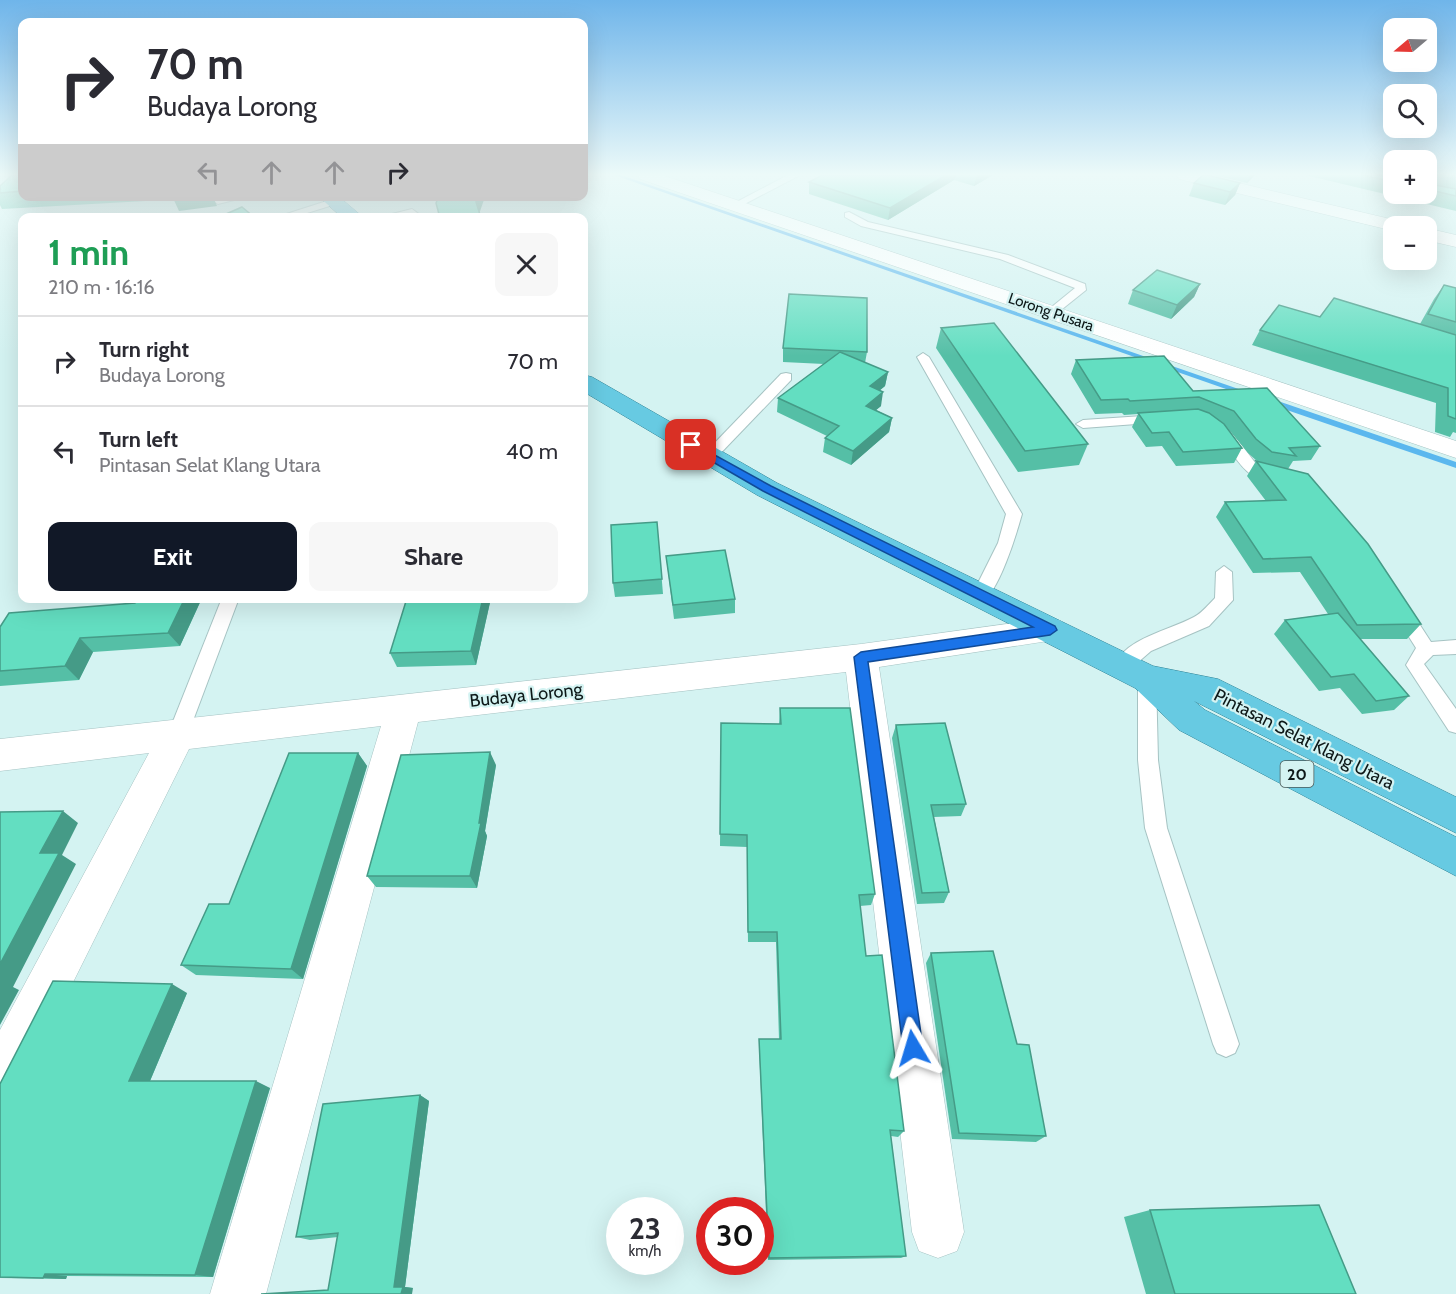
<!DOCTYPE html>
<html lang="en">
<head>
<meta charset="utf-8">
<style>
  :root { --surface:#fff; --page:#f7f7f7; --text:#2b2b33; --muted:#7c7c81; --line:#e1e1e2; --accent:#111827 }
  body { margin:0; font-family:Cabin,sans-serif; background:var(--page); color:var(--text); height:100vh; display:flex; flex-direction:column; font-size:22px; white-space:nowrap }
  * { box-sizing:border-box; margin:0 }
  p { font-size:20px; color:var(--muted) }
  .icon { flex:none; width:33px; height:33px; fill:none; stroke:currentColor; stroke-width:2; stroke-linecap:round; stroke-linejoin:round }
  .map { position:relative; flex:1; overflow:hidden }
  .side { position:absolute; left:18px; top:213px; width:570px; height:390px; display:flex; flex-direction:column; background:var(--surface); border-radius:12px; box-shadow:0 6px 24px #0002 }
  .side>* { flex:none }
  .hud { position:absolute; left:18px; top:18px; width:570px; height:183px; border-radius:12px; box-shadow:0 6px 24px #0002; background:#fff; color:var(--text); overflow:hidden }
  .needle { width:39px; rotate:251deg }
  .controls { position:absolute; left:1383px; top:18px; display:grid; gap:12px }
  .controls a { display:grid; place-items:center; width:54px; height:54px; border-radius:12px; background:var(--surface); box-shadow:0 6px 24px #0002; font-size:30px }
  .speed { position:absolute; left:606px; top:1197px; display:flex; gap:12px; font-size:30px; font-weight:700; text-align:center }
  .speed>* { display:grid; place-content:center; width:78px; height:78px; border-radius:50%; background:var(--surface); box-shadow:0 6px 24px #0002; line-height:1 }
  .speed small { font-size:15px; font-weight:400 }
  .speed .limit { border:9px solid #d22; background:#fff; color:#111 }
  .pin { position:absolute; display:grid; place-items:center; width:51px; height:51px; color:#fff; margin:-26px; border-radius:12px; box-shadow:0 3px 9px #0006 }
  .me { position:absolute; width:66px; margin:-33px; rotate:353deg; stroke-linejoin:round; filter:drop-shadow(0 0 4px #0008) }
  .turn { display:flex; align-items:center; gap:21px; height:126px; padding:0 30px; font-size:27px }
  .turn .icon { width:78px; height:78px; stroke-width:2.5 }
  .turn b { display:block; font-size:42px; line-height:51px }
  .lanes { display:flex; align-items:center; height:57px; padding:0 30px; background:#0003; justify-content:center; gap:30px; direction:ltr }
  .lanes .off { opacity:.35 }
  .round { display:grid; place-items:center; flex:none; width:63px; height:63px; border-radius:12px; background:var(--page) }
  .headline { display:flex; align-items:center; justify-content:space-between; height:102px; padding:0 30px }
  h1 { font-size:36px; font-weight:700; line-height:45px; color:#1e9e55 }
  .button { display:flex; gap:12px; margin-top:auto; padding:12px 30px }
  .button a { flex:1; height:69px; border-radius:12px; background:var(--accent); color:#fff; font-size:24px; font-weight:700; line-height:69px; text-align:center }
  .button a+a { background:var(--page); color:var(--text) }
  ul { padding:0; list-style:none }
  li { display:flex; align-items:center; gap:18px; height:90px; padding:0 30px; border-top:2px solid var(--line) }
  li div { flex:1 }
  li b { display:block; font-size:22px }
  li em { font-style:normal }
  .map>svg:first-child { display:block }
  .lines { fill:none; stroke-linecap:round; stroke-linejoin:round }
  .stream { fill:#5bb7ee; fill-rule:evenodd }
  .service-casing { stroke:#a6c3c3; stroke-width:2 }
  .minor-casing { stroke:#a6c3c3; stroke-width:1 }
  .trunk-casing { stroke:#2f8396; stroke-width:1 }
  .service { fill:#fff; fill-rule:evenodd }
  .minor { fill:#fff; fill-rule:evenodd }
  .trunk { fill:#67cae2; fill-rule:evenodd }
  .wall { fill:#55bfa6 }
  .shaded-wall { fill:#459b87 }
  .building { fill:#63dec1; stroke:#459b87; stroke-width:1.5 }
  .route { fill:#1a73e8; stroke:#114b97; stroke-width:1.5 }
  .labels { text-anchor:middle; stroke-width:4.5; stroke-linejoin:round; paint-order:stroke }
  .far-street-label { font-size:15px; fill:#0d1818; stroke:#d4f3f2 }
  .shield { fill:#d4f3f2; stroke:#495a59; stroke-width:1.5 }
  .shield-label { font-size:16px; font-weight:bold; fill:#0d1818 }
  .street-label { font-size:18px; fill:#0d1818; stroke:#d4f3f2 }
</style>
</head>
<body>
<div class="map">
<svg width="1456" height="1294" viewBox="0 0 1456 1294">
  <rect width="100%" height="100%" fill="#d4f3f2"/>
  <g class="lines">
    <!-- stream -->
    <g class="stream">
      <path d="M614 175H621L1253 394 1249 396H1246Z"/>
      <path d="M1269 400H1275L1456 462V468L1269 404Z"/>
    </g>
    <!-- service casing -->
    <g class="service-casing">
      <g id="service">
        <path d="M788 175H800L737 208 729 206Z"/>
        <path d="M227 196H250L218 204 213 201Z"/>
        <path d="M333 199 338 202 336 204 291 218H274Z"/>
        <path d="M412 209 424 218H383L384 216Z"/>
        <path d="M849 212 868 222 1008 255 1085 284 1086 290 1056 314H1048V310L1075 288 1000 259 861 226 845 217V213Z"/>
        <path d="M923 353 929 357 1022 514C1017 532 998 596 981 601L972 595 998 543 1006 514 917 357Z"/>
        <path d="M786 373 791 374V380L715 459H705L703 456 705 453 781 374Z"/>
        <path d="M1158 415 1165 419 1163 422 1083 428 1076 424 1083 420Z"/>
        <path d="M1227 431 1232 432 1259 468 1278 474 1280 477 1278 480C1250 488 1233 454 1220 435Z"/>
        <path d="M1224 566 1232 572 1233 600 1209 626 1151 651 1128 671H1116L1113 666C1128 637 1168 631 1194 617 1202 613 1209 604 1215 598L1216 572Z"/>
        <path d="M222 598H239L188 734 185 740 178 742 171 740 168 734Z"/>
        <path d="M1401 604 1407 605 1431 642 1456 640V654L1433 655 1424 664 1456 709V733L1449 731 1406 665 1416 648 1392 610 1395 605Z"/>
        <path d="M1147 671 1154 673 1156 678 1158 760 1167 828 1239 1044 1235 1053 1226 1057 1217 1053 1213 1044 1145 828 1138 760V678L1140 673Z"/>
      </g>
    </g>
    <!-- minor casing -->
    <g class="minor-casing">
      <g id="minor">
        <path d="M638 175H662L1456 441V458L640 179Z"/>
        <path d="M1177 175H1205L1403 222 1405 226H1394V231L1179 179Z"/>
        <path d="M1426 228 1456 235V247L1426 240Z"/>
        <path d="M1050 618 1061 621 1066 630 1061 639 879 667 964 1232 957 1251 938 1258 919 1251 912 1232 846 672 418 722 266 1294H210L381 726 189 749 17 1095 0 1102V1030L149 753 0 771V739L861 644Z"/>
      </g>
    </g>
    <!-- trunk casing -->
    <g class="trunk-casing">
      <g id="trunk">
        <path d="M318 196H338L364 218H343Z"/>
        <path d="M584 375 592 377 777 483 1153 666 1218 679 1456 797V833L1194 701 1205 710 1456 837V876L1179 730 1135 688 757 495 584 392Z"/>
      </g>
    </g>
    <!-- service -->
    <use href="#service" class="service"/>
    <!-- minor -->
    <use href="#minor" class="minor"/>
    <!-- trunk -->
    <use href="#trunk" class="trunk"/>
  </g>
  <!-- wall -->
  <g class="wall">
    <path d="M22 175V196H147L146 201 2 209 0 205V186Z"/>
    <path d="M822 175H993L974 186 954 180 888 220 809 194V182Z"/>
    <path d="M1213 175H1255L1247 183Z"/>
    <path d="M1305 175H1394V194H1426V175H1456V211Z"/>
    <path d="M1194 183H1240L1235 195 1225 205 1189 196Z"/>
    <path d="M1200 284 1194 297 1171 319 1128 304 1133 290Z"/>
    <path d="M1444 285 1456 288V433L1453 432 1450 437 1435 432 1436 403 1252 345 1260 330 1320 317 1420 324 1434 299Z"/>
    <path d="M941 328 1088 444 1079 465 1018 472 936 348Z"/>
    <path d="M783 348 867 352 865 363 888 372 885 386 880 390 881 406 876 410 892 418 889 432 851 465 823 452 825 438 827 436 777 412 778 398 824 364 783 362Z"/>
    <path d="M1076 360 1193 391 1320 446 1311 460 1293 461 1288 469 1421 624 1407 639H1360L1409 696 1394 710 1362 714 1340 688 1319 691 1274 634 1285 620 1328 614 1300 572 1253 573 1216 517 1225 502 1266 501 1247 476 1256 461 1258 462 1248 453 1225 425 1242 448 1234 463 1176 466 1162 446 1146 447 1132 427 1138 414 1124 415 1122 413 1095 414 1071 374Z"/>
    <path d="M657 522 663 594 615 597 613 583Z"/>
    <path d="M666 556 735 599V613L674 619Z"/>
    <path d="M138 598H202L180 646 93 652 79 680 0 686V627L135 603Z"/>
    <path d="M407 598H491L476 665 397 667 390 653Z"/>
    <path d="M780 708 875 894 871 905 860 906 866 956 904 1131 898 1137 891 1136 906 1256 901 1258 768 1260 759 1047V1039H779L776 942H748L747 847 720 846 721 723 779 724Z"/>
    <path d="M896 725 966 804 961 816 934 817 949 892 944 903 917 904 892 738Z"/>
    <path d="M358 753 367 766 303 979 196 975 181 965 229 904Z"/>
    <path d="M496 765 485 831 487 836 477 888 376 887 367 876Z"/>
    <path d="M931 953 1017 1044 1046 1136 1036 1142 952 1139 926 963Z"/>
    <path d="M187 993 150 1081 270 1088 213 1277 67 1276 66 1279 0 1278V1084Z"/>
    <path d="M420 1095 429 1101 405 1287 413 1288 328 1290 338 1237 310 1240 296 1237Z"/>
    <path d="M1150 1210 1356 1294H1146L1124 1217Z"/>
  </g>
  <!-- shaded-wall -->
  <g class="shaded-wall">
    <path d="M946 175H956L954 180 888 220 890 208Z"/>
    <path d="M977 175H993L974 186Z"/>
    <path d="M1250 175H1255L1247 183Z"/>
    <path d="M1240 183 1235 195 1225 205 1230 192Z"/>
    <path d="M172 196H216V197L214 199 217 206 179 211Z"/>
    <path d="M478 196 485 197 479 214 476 202Z"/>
    <path d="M1200 284 1194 297 1171 319 1177 305Z"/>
    <path d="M888 372 885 386 868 400 870 386Z"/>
    <path d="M883 392 881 406 864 420 866 406Z"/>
    <path d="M892 418 889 432 851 465 853 451Z"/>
    <path d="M185 598H202L180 646 168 633Z"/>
    <path d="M483 598H491L476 665 471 651Z"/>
    <path d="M80 638 93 652 79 680 65 666Z"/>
    <path d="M490 752 496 765 485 831 487 836 477 888 470 876Z"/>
    <path d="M358 753 367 766 303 979 291 969Z"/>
    <path d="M63 811 78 823 62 855 76 864 13 987 19 990 0 1025V964L40 853Z"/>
    <path d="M172 984 187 993 147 1088 129 1081Z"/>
    <path d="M256 1081 270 1088 213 1277 195 1275Z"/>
    <path d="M420 1095 429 1101 405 1287 413 1288 412 1294H401L394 1287Z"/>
    <path d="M45 1274 67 1276 66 1279 43 1278Z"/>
  </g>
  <!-- building -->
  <g class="building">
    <path d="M12 175H22V191L0 193V186Z"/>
    <path d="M822 175H946L890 208 809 182Z"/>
    <path d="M1203 175H1207L1240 183 1230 192 1194 183Z"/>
    <path d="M1363 175H1394V182Z"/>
    <path d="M1426 175H1432L1431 179 1428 182 1430 184 1456 189V196L1426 189Z"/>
    <path d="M439 196H478L476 202 481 218H440L436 203Z"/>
    <path d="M242 207 255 218H217Z"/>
    <path d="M1157 270 1200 284 1177 305 1133 290Z"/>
    <path d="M1444 285 1456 288V322L1428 314Z"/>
    <path d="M789 294 867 298V352L783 348Z"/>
    <path d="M1334 298 1456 335V419L1448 416V388L1260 330 1279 305 1320 317Z"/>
    <path d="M994 323 1088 444 1025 451 941 328Z"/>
    <path d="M840 352 888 372 870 386 883 392 866 406 892 418 853 451 825 438 839 426 778 398Z"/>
    <path d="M1164 356 1193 391 1267 388 1320 446 1289 448 1296 456 1272 452 1256 439 1234 411 1199 397 1130 401 1128 399 1101 400 1076 360Z"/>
    <path d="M1198 409 1209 413 1224 424 1242 448 1183 452 1169 432 1152 433 1138 413Z"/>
    <path d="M1256 461 1308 474 1368 544 1421 624 1357 625 1311 557 1263 559 1225 502 1286 500Z"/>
    <path d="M657 522 662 579 613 583 611 525Z"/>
    <path d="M725 550 735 599 673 605 666 556Z"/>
    <path d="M138 598H185L168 633 80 638 65 666 0 671V627L9 613 135 603Z"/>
    <path d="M407 598H483L471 651 390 653Z"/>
    <path d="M1338 613 1409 696 1376 701 1354 674 1331 677 1285 620Z"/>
    <path d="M780 708H850L875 894 859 895 866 956 882 955 904 1131 890 1130 906 1256 769 1258 759 1039H781L777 932H748L747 835 720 834 721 723 781 724Z"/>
    <path d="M945 723 966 804 931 805 949 892 922 893 896 725Z"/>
    <path d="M490 752 479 823H481L470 876H367L401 755Z"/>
    <path d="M289 753H358L291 969 181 965 209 904H229Z"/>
    <path d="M63 811 40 853H59L0 964V812Z"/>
    <path d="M993 951 1017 1044 1029 1045 1046 1136 959 1133 931 953Z"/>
    <path d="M53 981 172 984 129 1081H256L195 1275 45 1274 43 1278 0 1277V1084Z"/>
    <path d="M420 1095 394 1287H403L401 1294H261L328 1290 338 1233 296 1237 323 1104Z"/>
    <path d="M1319 1205 1356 1294H1175L1150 1210Z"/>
  </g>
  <!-- sky -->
  <linearGradient id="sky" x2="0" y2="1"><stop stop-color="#6fb5ea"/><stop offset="0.49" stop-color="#ecfaf9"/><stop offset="1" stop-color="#ecfaf9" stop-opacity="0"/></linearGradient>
  <rect width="1456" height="356" fill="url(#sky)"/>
  <!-- route -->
  <path class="route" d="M691 442 771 486 1055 626 1057 630 1050 635 868 662 923 1048 920 1055 913 1058 906 1055 903 1048 854 657 861 652 1033 627 763 491 687 447V443Z"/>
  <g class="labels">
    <!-- far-street labels -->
    <g class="far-street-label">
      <text transform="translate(1051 312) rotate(19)" y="5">Lorong Pusara</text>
    </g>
    <!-- shield labels -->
    <rect class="shield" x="1280.5" y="761" width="33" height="26" rx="4.5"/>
    <g class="shield-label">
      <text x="1297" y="780">20</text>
    </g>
    <!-- street labels -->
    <g class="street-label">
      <text transform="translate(526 695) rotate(-6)" y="6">Budaya Lorong</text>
      <text transform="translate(1304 739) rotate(27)" y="6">Pintasan Selat Klang Utara</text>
    </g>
  </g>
</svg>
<div class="controls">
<a><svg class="needle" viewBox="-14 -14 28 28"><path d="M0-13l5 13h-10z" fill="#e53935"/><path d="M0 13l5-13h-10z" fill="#7c7c81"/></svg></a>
<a><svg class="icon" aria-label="search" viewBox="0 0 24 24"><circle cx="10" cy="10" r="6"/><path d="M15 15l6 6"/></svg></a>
<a>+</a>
<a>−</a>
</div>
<div class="speed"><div>23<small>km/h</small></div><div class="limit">30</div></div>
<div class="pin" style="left:691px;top:445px;background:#d93025"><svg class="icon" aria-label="arrive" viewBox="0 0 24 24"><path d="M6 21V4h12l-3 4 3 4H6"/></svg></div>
<svg class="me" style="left:913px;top:1048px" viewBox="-20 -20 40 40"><path d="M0-17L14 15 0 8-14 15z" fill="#1a73e8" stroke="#fff" stroke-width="4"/></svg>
<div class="hud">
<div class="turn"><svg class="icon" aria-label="right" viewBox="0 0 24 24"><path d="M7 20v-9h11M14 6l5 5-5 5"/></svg><div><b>70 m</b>Budaya Lorong</div></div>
<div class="lanes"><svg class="icon off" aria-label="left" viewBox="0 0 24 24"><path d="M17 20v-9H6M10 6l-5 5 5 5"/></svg><svg class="icon off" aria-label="ahead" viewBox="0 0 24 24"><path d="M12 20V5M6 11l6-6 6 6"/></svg><svg class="icon off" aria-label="ahead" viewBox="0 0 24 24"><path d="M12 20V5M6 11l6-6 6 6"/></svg><svg class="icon" aria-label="right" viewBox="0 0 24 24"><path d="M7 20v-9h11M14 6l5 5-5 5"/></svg></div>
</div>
<section class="side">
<div class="headline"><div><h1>1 min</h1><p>210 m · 16:16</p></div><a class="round"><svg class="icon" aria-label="close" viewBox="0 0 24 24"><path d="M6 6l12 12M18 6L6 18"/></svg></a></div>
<ul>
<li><svg class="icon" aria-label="right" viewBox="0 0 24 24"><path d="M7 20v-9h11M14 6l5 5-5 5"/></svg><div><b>Turn right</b><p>Budaya Lorong</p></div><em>70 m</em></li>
<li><svg class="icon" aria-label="left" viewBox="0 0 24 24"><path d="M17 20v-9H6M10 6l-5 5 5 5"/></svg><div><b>Turn left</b><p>Pintasan Selat Klang Utara</p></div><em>40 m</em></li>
</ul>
<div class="button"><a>Exit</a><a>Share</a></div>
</section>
</div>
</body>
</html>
